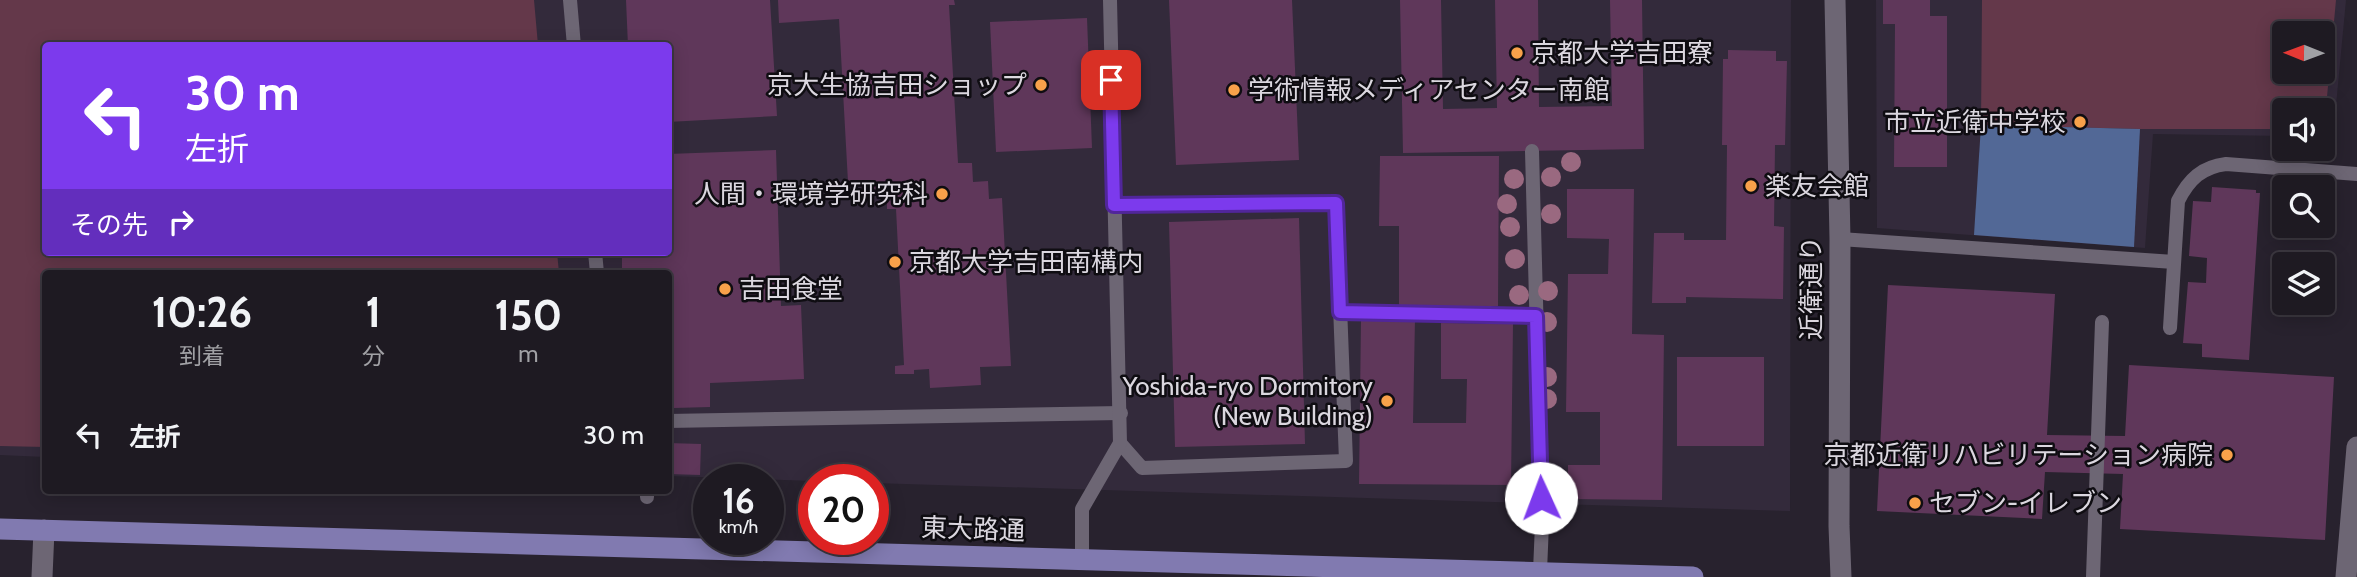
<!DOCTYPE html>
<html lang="ja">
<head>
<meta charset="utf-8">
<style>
  :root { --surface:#1e1a22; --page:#2b272f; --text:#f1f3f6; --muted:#a1a1a5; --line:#3c3840 }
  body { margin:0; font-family:Cabin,"Noto Sans JP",sans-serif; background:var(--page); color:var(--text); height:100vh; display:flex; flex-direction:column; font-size:26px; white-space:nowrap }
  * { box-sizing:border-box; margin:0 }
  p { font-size:23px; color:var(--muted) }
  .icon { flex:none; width:38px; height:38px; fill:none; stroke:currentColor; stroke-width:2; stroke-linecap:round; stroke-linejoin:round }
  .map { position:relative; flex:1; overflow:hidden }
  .details { position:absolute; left:42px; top:270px; width:630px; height:224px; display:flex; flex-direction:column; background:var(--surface); border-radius:7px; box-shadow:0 4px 18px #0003,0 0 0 2px var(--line) }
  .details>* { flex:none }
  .top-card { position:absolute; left:42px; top:42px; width:630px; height:214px; border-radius:7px; box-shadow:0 4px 18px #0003,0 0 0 2px var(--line); background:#7c3aed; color:#fff; overflow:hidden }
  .needle { width:46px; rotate:271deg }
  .controls { position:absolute; left:2272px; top:21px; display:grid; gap:14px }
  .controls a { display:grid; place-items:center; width:63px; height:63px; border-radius:7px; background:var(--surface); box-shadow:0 4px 18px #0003,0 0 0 2px var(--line); font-size:35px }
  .speed { position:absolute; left:693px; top:464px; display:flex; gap:14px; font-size:35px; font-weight:700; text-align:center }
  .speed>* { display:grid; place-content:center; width:91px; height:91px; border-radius:50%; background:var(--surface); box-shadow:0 4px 18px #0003,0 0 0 2px var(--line); line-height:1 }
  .speed small { font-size:18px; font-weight:400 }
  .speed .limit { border:10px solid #d22; background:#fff; color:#111 }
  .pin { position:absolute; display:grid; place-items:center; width:60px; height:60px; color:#fff; margin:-30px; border-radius:14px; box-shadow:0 4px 10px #0006 }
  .me { position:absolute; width:77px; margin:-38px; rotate:358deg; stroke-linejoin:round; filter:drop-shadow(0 0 5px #0008) }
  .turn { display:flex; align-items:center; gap:24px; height:147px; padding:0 28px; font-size:32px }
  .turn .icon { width:91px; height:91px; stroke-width:2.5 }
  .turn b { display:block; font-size:49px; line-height:60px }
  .then { display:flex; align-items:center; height:66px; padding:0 28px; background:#0003; gap:14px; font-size:26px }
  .eta { display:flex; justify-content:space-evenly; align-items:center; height:119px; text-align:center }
  .eta b { font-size:42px; font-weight:800; line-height:49px }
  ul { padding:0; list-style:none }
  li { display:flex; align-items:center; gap:21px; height:91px; padding:0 28px }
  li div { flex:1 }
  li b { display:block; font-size:26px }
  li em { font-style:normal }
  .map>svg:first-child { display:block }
  .built { fill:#332a3b; fill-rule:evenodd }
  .green { fill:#64384a; fill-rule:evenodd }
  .water { fill:#526896 }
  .building { fill:#5f375a }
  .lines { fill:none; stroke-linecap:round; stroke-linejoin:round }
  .lane { stroke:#6d6674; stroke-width:14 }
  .street { stroke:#6d6674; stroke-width:21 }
  .secondary { stroke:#6d6674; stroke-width:21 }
  .primary { stroke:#817ab0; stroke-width:21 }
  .tree { fill:#9a6980 }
  .route-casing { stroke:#51269a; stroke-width:18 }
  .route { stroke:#7c3aed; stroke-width:12 }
  .poi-dot { fill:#f8a14a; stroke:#0f0d12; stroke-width:2.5 }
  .labels { text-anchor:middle; stroke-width:5; stroke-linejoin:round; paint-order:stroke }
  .poi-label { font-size:26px; fill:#dbd7df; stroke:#0f0d12; text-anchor:start }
  .street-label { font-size:26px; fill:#dbd7df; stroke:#0f0d12 }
</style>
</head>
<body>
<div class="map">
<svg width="2357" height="577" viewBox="0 0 2357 577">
  <rect width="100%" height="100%" fill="#28222e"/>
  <!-- built -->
  <g class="built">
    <path d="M0 0H1791L1790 511 873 483V480L814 481 669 476 668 273H46L45 457 0 455ZM46 46H668V252H46Z"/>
    <path d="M1876 0H2346L2333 137H2322V110H2284V136L2153 134 2145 248 1877 228ZM2284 33H2322V72H2284Z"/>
  </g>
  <!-- green -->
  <g class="green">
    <path d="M0 0H534L538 45 46 46V252H557L559 273H46L45 447 0 446Z"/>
    <path d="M1982 0H2336L2324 129H2322V110H2284V129H2140L1981 125ZM2284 33H2322V72H2284Z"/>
  </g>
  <!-- water -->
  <path class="water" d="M1981 125 2140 129 2134 247 1974 235Z"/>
  <!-- building -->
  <g class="building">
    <path d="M626 0H770L777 116 668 122V46H628Z"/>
    <path d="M778 0H954L955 5H949L958 163H972L973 182 988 181 989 199 1002 198 1011 366 980 367 981 385 930 388 929 369 914 370V374H895V366L904 365 896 209H887V201L895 200V188L862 190 861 182H848L839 19 779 23Z"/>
    <path d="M1169 0H1292L1299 160 1176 165Z"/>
    <path d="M1400 0H1441L1443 109 1497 108 1495 0H1538L1539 107 1612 106 1610 0H1642L1644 149 1403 153Z"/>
    <path d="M1883 0H1930V16H1947V167H1894L1895 24H1883Z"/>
    <path d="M1087 18 1092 148 996 152 990 22Z"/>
    <path d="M1728 50 1776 51V61H1787L1785 145H1775L1774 226 1784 227 1783 299 1686 297V303H1652L1654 233H1684V240H1726L1727 145H1722L1723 59H1728Z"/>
    <path d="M776 150 781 306 801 305 804 379 710 383V407L674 408 673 382H668V273H622V252H668V154Z"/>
    <path d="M1380 156H1499L1498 306H1399V226H1379Z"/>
    <path d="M2212 187 2256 190V193H2260L2249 360 2202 357V344L2183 343 2188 282 2206 283 2207 258 2189 256 2193 201 2211 202Z"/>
    <path d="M1567 189H1634L1632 334 1664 335 1662 500 1568 499V465H1600V412H1566L1568 274H1608L1609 239 1567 238Z"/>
    <path d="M1299 218 1305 444 1175 447 1169 222Z"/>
    <path d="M1888 285 2055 294 2047 435 2125 436 2129 365 2334 377 2325 540 2120 529 2123 474 2045 472 2042 519 1877 511Z"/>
    <path d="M1361 318H1415L1413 423H1466L1467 379H1441V323L1513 324 1511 485 1359 484Z"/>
    <rect x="1677" y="357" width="87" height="89"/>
    <path d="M668 443 701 444 700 475 668 474Z"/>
  </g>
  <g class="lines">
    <!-- lane -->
    <g class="lane">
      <path d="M570 0 574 46"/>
      <path d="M1532 151 1542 524 1540 571"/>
      <path d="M1114 205 1336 203 1346 461 1142 468 1120 443"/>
      <path d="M1840 239 2174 262"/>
      <path d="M595 252 597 273"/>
      <path d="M1340 312 1536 316"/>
      <path d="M2170 328 2178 201C2189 179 2202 167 2226 164L2357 174"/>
      <path d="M668 421 1121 413"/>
      <path d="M647 497V490"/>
      <path d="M1082 560V509L1120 443 1110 0"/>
      <path d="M2093 577 2102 322"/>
    </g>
    <!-- street -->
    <g class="street">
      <path d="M42 577 44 530"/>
      <path d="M2346 577 2357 447"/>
    </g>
    <!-- secondary -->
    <path class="secondary" d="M1835 0 1840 239 1839 526 1841 577"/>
    <!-- primary -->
    <path class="primary" d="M0 529 1693 577"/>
  </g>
  <!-- trees -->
  <g class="tree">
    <circle cx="1571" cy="162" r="10"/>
    <circle cx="1551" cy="177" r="10"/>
    <circle cx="1514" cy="179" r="10"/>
    <circle cx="1507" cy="204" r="10"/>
    <circle cx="1551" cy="214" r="10"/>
    <circle cx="1510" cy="227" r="10"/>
    <circle cx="1515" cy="259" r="10"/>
    <circle cx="1548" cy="291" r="10"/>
    <circle cx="1519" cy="295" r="10"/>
    <circle cx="1547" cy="322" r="10"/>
    <circle cx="1547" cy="377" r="10"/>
    <circle cx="1547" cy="399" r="10"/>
  </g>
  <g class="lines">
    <!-- route casing -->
    <g class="route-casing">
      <path id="route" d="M1111 80 1114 205 1336 203 1340 312 1536 316 1541 498"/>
    </g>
    <!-- route -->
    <use href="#route" class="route"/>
  </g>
  <!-- markers -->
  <g class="poi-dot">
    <circle cx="1517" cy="53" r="7"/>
    <circle cx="1041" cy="85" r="7"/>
    <circle cx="1234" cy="90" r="7"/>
    <circle cx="2080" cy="122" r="7"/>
    <circle cx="1751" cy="186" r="7"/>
    <circle cx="942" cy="194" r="7"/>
    <circle cx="895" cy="262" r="7"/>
    <circle cx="725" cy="289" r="7"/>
    <circle cx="1387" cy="401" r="7"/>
    <circle cx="2227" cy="455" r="7"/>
    <circle cx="1915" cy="503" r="7"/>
  </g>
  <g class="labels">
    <!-- poi labels -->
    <g class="poi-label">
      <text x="1531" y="62">京都大学吉田寮</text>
      <text x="1027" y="94" text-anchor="end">京大生協吉田ショップ</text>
      <text x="1248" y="99">学術情報メディアセンター南館</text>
      <text x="2066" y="131" text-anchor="end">市立近衛中学校</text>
      <text x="1765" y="195">楽友会館</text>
      <text x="928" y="203" text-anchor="end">人間・環境学研究科</text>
      <text x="909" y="271">京都大学吉田南構内</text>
      <text x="739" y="298">吉田食堂</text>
      <text x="1373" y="395" text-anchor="end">Yoshida-ryo Dormitory<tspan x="1373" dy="30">(New Building)</tspan></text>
      <text x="2213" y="464" text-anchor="end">京都近衛リハビリテーション病院</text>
      <text x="1929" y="512">セブン-イレブン</text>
    </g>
    <!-- street labels -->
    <g class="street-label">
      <text transform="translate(1811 288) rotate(-90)" y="9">近衛通り</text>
      <text transform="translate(973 529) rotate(2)" y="9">東大路通</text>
    </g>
  </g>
</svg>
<div class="controls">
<a><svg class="needle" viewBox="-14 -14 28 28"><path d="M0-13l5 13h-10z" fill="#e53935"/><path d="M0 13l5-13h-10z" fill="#a1a1a5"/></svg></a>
<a><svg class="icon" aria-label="sound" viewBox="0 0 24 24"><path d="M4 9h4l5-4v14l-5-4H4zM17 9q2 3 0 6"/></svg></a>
<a><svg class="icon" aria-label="search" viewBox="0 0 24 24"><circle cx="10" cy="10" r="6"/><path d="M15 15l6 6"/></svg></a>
<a><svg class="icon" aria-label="layers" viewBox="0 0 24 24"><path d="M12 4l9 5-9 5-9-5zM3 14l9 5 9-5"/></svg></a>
</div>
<div class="speed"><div>16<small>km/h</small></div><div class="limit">20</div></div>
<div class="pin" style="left:1111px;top:80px;background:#d93025"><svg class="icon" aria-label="arrive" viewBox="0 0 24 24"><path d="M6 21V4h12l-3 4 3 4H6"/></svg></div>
<svg class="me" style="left:1541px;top:498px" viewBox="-20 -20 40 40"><circle r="19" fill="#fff"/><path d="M0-13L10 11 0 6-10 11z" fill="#7c3aed"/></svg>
<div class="top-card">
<div class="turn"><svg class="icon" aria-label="left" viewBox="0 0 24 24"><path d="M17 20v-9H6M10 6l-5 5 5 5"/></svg><div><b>30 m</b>左折</div></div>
<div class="then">その先<svg class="icon" aria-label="right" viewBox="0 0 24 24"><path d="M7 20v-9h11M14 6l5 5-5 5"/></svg></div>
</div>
<section class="details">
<div class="eta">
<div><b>10:26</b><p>到着</p></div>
<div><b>1</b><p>分</p></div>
<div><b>150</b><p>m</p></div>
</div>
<ul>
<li><svg class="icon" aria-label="left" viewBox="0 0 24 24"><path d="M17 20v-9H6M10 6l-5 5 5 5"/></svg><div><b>左折</b></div><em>30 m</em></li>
</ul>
</section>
</div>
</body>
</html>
